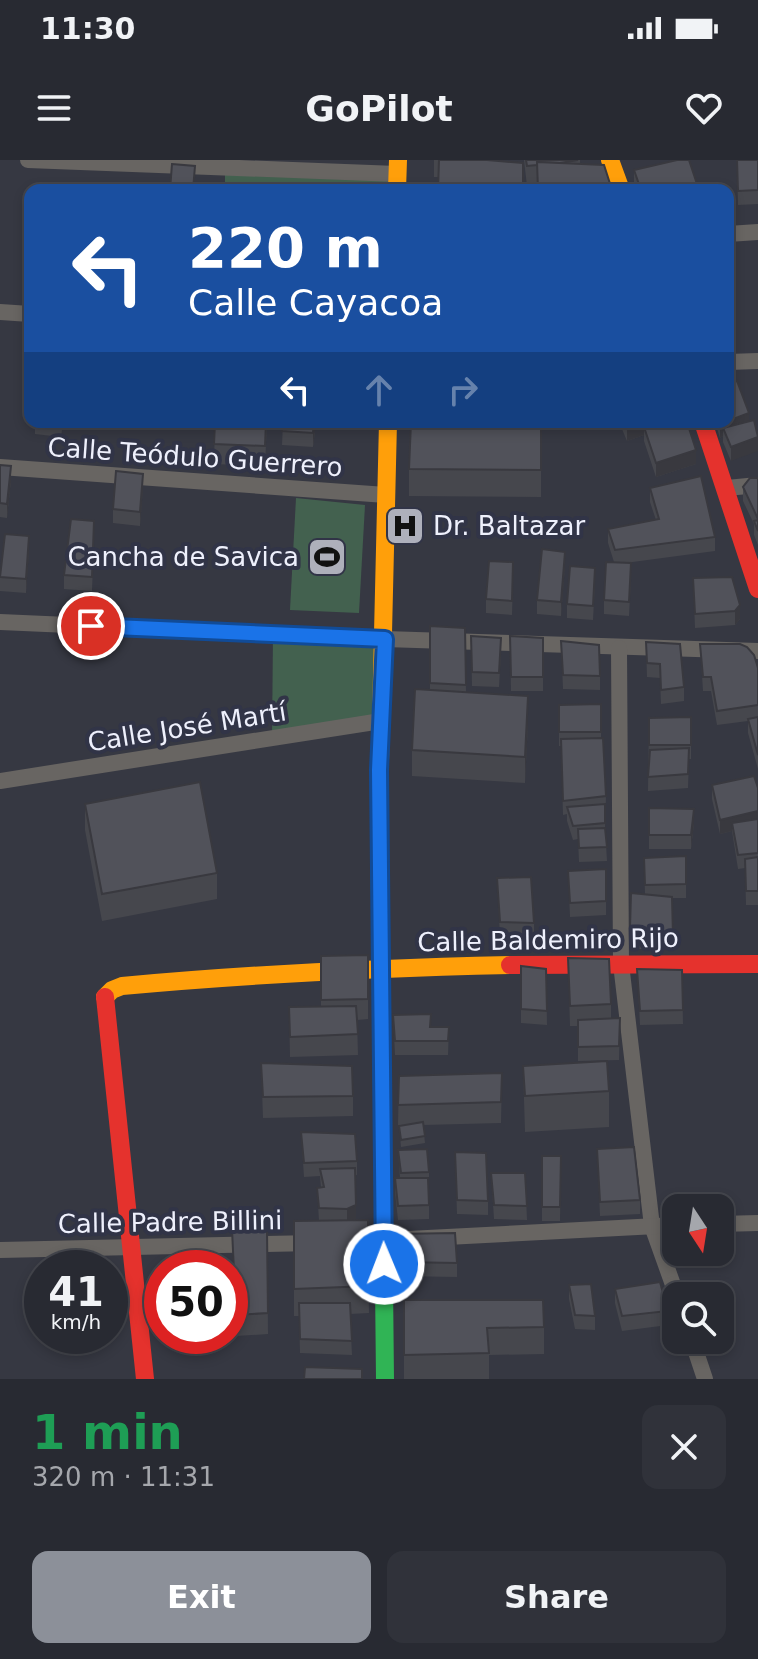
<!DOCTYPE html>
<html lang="en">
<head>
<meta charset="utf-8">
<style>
  :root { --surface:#282a32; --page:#30323a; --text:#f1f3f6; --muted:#a5a7ac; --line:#44464d; --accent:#8c9099 }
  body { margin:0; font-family:"DejaVu Sans",sans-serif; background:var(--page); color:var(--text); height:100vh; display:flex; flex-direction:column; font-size:30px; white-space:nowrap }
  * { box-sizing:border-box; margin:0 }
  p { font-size:26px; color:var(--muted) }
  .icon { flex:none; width:44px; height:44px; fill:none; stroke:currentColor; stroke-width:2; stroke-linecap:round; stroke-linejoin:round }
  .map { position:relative; height:1219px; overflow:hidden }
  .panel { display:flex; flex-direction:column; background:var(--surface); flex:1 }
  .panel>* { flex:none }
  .hud { position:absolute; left:24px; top:24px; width:710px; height:244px; border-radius:16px; box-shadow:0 4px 12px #0003,0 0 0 2px var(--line); background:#1a4fa0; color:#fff; overflow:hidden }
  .needle { width:52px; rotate:168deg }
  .buttons { position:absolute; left:662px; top:1034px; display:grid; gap:16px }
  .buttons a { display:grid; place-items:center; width:72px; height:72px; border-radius:16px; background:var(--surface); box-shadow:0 4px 12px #0003,0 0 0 2px var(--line); font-size:40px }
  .speed { position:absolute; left:24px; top:1090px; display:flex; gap:16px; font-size:40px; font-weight:700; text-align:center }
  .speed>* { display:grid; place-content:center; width:104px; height:104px; border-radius:50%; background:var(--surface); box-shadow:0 4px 12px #0003,0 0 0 2px var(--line); line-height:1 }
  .speed small { font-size:20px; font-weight:400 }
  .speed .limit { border:12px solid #d22; background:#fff; color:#111 }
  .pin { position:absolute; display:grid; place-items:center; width:68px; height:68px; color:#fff; margin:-34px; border:4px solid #fff; border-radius:50%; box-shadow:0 2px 8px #0007 }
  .me { position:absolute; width:88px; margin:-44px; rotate:359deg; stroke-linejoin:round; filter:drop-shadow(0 0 6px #0008) }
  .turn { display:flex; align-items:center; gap:28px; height:168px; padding:0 32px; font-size:36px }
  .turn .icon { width:104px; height:104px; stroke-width:2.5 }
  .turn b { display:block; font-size:56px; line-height:68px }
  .lanes { display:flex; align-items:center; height:76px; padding:0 32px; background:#0003; justify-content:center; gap:40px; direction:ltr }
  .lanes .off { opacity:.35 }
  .round { display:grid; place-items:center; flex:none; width:84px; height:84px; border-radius:16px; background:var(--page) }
  .summary { display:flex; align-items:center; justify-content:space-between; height:136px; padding:0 32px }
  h1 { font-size:48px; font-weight:700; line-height:60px; color:#1e9e55 }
  .cta { display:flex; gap:16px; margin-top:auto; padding:16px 32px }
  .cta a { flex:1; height:92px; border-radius:16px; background:var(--accent); color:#fff; font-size:32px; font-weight:700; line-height:92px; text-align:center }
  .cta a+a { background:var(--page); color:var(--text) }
  .status { display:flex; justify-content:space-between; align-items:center; height:56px; padding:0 40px; background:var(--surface); direction:ltr }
  .status svg { height:22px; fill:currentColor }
  header { display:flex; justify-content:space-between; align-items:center; height:104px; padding:0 32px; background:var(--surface); font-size:36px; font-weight:700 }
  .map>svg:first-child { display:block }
  .green { fill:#43614f }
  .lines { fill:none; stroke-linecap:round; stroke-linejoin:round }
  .street { stroke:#686562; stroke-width:16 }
  .fast { stroke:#30b455; stroke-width:18 }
  .slow { stroke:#ff9f0a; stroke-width:18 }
  .jam { stroke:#e5322d; stroke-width:18 }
  .wall { fill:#46474d }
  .shaded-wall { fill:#39393f }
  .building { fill:#51525a; stroke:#39393f; stroke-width:2 }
  .route-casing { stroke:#114b97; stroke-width:20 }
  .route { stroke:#1a73e8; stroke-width:14 }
  .labels { text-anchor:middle; stroke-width:8; stroke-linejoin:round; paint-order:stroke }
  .street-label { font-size:26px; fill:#eef0fc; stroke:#313447 }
  .poi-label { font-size:26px; fill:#eef0fc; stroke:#313447; text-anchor:start }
</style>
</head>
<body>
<div class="status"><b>11:30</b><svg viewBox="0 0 49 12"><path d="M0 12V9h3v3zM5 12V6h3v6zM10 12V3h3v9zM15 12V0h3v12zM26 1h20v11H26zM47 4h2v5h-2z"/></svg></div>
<header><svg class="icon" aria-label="menu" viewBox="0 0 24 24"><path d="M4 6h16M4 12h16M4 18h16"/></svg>GoPilot<svg class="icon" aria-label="heart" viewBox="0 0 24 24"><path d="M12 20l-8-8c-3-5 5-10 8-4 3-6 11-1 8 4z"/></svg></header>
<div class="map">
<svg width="758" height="1219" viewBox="0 0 758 1219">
  <rect width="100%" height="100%" fill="#363842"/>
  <!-- green -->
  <g class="green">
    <path d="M225 8 397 14V30H225Z"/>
    <path d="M296 338 365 345 359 453 290 450Z"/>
    <path d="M273 474 385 479 381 561 272 578Z"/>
  </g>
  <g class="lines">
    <!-- street -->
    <g class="street">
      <path d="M28 0 397 14"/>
      <path d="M728 74 758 72"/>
      <path d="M0 152 30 154"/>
      <path d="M728 202 758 201"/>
      <path d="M0 307 386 335"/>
      <path d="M727 328 758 325"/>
      <path d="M0 462 385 479 758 491"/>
      <path d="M619 488 621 804 652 1066 677 1136"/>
      <path d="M0 621 381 561"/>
      <path d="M720 1064 758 1063"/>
      <path d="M350 1082 676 1065"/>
      <path d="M0 1090 314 1083"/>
      <path d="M692 1180 705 1219"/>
    </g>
    <!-- fast -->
    <path class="fast" d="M379 642 385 1219"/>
    <!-- slow -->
    <g class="slow">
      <path d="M610 0 621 30"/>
      <path d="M397 30 398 0"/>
      <path d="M379 642 388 262"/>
      <path d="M105 837 112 830 122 826C251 814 380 808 510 805"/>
    </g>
    <!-- jam -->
    <g class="jam">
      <path d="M703 262 758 429"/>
      <path d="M510 805 758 804"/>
      <path d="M105 837 145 1219"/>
    </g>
  </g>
  <!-- wall -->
  <g class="wall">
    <path d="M434 0H487L439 17H434Z"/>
    <path d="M524 0H580V4L537 25 527 26Z"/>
    <path d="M737 0H758V44L738 45Z"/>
    <path d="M634 10 699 30H636L634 24Z"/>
    <path d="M749 261 731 301 723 282V276L720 278 715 262Z"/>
    <path d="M35 262H63L61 277 35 274Z"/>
    <path d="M215 262H267L265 306 214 304Z"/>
    <path d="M283 262H316L313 287 282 285Z"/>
    <path d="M541 262V337L409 336V309Z"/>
    <path d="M619 262H687L696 304 656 317 644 281V275L627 281Z"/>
    <path d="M0 305 11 320 7 358 0 357Z"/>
    <path d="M758 318V385L754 375V364L743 341V327Z"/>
    <path d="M143 328 140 366 113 363V349Z"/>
    <path d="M650 328 715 377V391L625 403 631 417 629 456 604 454V440L614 402 608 383V369L656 360 650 342Z"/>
    <path d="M94 375 92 431 64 429V415Z"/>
    <path d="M29 390 26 433 0 431V413Z"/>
    <path d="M565 406 561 456 537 454V440Z"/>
    <path d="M513 416 512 455 486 453V439Z"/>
    <path d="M732 417 740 459 735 465 695 468 693 418Z"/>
    <path d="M595 422 593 460 567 458V444Z"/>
    <path d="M430 466 465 468 466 532 528 563 525 623 412 616V590L430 530Z"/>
    <path d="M471 476 501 492 499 527 472 526Z"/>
    <path d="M510 476 543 478V531H511Z"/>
    <path d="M561 481 600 516V530L563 529Z"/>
    <path d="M646 482 684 527V541L661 544 660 518 647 517Z"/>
    <path d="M700 484 758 508V609L748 573V561L717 565 711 531H703Z"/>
    <path d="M601 544V578L606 636 605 668 607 701 579 702 578 679 573 680 567 661V654L563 655 561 586H559V545Z"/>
    <path d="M691 557V599H689L688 628 648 631 649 558Z"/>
    <path d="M712 625 758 628V745H746L745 708 738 709 732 671 720 674 712 639Z"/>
    <path d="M85 644 217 713V739L102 761 85 670Z"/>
    <path d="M649 648 694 663 691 689H649Z"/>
    <path d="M686 696V738H672L673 789H634L630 782 631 733 645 735 644 698Z"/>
    <path d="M606 709V755L570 757 568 711Z"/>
    <path d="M497 718 534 763V777H500Z"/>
    <path d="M368 795V859L357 860 358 895 290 897 289 847 321 846V796Z"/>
    <path d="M568 798 611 844V859L620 858 619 900 578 901V866H570Z"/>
    <path d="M546 809 547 865 521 863V849Z"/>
    <path d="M637 809 682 810 683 864 640 865Z"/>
    <path d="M393 855 431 867H449L448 895H395Z"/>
    <path d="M261 903 353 936V956L263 958Z"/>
    <path d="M523 906 609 931V967L525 972Z"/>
    <path d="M502 913 501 963 423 965 425 983 401 987 399 966 403 965H398L399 916Z"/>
    <path d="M301 972 357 1001V1015H355L356 1059 353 1060H368L369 1153 350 1154 352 1195 300 1193 299 1156H294V1061H319L317 1028H321L320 1016 304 1017Z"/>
    <path d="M597 989 640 1040V1054L600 1056Z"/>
    <path d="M398 990 429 1012V1059L398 1060 395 1032V1018H400Z"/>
    <path d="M455 992 488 1041V1055L457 1054Z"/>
    <path d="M542 996H561L560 1061H542Z"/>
    <path d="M491 1013H525L527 1060 494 1059Z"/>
    <path d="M232 1069 267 1071 268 1174 236 1176Z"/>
    <path d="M396 1074 457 1103V1117L399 1116Z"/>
    <path d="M569 1125 595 1156V1170L575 1169 569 1139Z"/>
    <path d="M615 1129 668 1151V1165L622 1171 615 1143Z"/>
    <path d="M404 1140 544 1167V1194L489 1195V1219H404Z"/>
  </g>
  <!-- shaded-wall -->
  <g class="shaded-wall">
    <path d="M749 253V267L723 268V276L720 278V264L728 262V261Z"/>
    <path d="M314 262H316L313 287V273Z"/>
    <path d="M642 262H661L644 267V275L627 281V267Z"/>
    <path d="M758 277V291L731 301V287Z"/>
    <path d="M696 290V304L656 317V303Z"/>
    <path d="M11 306V320L7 358V344Z"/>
    <path d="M143 314V328L140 366V352Z"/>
    <path d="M29 376V390L26 433V419Z"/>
    <path d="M565 392V406L561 456V442Z"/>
    <path d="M740 445V459L735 465V451Z"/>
    <path d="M528 536V563L525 623V597Z"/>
    <path d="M694 649V663L691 689V675Z"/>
    <path d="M758 651V665L732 663V671L720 674V660Z"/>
    <path d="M356 1045V1059L347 1063V1049Z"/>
  </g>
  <!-- building -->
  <g class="building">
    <path d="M439 0H487L523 3V30H438Z"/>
    <path d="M526 0H578L560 3 537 2V5L527 6Z"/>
    <path d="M677 0H689L699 30H641L634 10Z"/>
    <path d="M737 0H758V30L738 31Z"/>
    <path d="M537 2 604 5 612 30H538Z"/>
    <path d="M172 4 195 6 193 30H170Z"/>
    <path d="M737 221 749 253 728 261V223Z"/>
    <path d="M754 260 758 277 731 287 723 268Z"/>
    <path d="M215 262H266L265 286 214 284Z"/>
    <path d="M283 262H314L313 273 282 271Z"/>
    <path d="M411 262H541V310L409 309Z"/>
    <path d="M625 262H642L627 267Z"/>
    <path d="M661 262H687L696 290 656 303 644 267Z"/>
    <path d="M0 305 11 306 7 344 0 343Z"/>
    <path d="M116 311 143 314 140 352 113 349Z"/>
    <path d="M701 316 715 377 615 390 608 369 659 359 650 328Z"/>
    <path d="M750 318H758V359L743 327Z"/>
    <path d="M71 359 94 361 92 417 64 415Z"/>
    <path d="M758 360V371L754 361Z"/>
    <path d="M5 374 29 376 26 419 0 417Z"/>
    <path d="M542 389 565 392 561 442 537 440Z"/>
    <path d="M489 401 513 402 512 441 486 439Z"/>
    <path d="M606 402 631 403 629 442 604 440Z"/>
    <path d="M570 406 595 408 593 446 567 444Z"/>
    <path d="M732 417 740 445 735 451 695 454 693 418Z"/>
    <path d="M430 466 465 468 466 525 430 523Z"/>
    <path d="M471 476 501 478 499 513 472 512Z"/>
    <path d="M510 476 543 478V517H511Z"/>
    <path d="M561 481 599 485 600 516 563 515Z"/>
    <path d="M646 482 680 484 684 527 661 530 660 504 647 503Z"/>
    <path d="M700 484H740L747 487 754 495 758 508V545L717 551 711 517H703Z"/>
    <path d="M415 529 528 536 525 597 412 590Z"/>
    <path d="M601 544V572H559V545Z"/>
    <path d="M691 557V585H649V558Z"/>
    <path d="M758 557V595L748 559Z"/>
    <path d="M603 578 606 636 563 641 561 579Z"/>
    <path d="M689 588 688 614 648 617 650 590Z"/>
    <path d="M754 616 758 628V651L720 660 712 625Z"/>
    <path d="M200 622 217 713 102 734 85 644Z"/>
    <path d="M605 644V663L573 666 567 647Z"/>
    <path d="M649 648 694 649 691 675H649Z"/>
    <path d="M758 659V693L738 695 732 663Z"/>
    <path d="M605 668 607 687 579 688 578 669Z"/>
    <path d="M686 696V724L645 725 644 698Z"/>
    <path d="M758 697V731H746L745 699Z"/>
    <path d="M606 709V741L570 743 568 711Z"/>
    <path d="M531 717 534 763 500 762 497 718Z"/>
    <path d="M631 733 672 737 673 775H634L630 768Z"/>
    <path d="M368 795V839L321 840V796Z"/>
    <path d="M568 798 609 799 611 844 570 846Z"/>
    <path d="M521 806 546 809 547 851 521 849Z"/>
    <path d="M637 809 682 810 683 850 640 851Z"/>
    <path d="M356 846 358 874 290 877 289 847Z"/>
    <path d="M431 854 430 867H449L448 881H395L393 855Z"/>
    <path d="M620 858 619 886 578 887V860Z"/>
    <path d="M607 901 609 931 525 936 523 906Z"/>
    <path d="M261 903 352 906 353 936 263 937Z"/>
    <path d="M502 913 501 942 398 945 399 916Z"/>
    <path d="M423 962 425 976 401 980 399 966Z"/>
    <path d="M301 972 355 974 357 1001 304 1003Z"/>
    <path d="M634 987 640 1040 600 1042 597 989Z"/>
    <path d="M427 989 429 1012 401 1013 398 990Z"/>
    <path d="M455 992 486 993 488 1041 457 1040Z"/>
    <path d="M542 996H561L560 1047H542Z"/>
    <path d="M355 1008 356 1045 347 1049 319 1048 317 1028 324 1027 320 1009Z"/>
    <path d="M491 1013H525L527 1046 494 1045Z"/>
    <path d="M395 1018H428L429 1045 398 1046Z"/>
    <path d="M368 1060 369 1126 294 1129V1061Z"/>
    <path d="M232 1069 267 1071 268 1153 236 1155Z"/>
    <path d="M455 1073 457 1103 399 1102 396 1074Z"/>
    <path d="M660 1122 668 1151 622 1156 615 1129Z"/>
    <path d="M591 1124 595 1156 575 1155 569 1125Z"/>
    <path d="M404 1140H543L544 1167 487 1168 489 1193 404 1195Z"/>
    <path d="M299 1143H350L352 1181 300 1179Z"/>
    <path d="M305 1207 362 1209V1219H304Z"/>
  </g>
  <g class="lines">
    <!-- route casing -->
    <g class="route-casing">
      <path id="route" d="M91 466 385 479 379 610 384 1104"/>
    </g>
    <!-- route -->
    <use href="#route" class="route"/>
  </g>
  <!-- icons -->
  <defs>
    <g id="hospital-square" transform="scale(2)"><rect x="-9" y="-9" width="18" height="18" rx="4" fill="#aeb0bb" stroke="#313447"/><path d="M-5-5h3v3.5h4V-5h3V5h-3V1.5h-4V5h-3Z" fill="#111"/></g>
    <g id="stadium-square" transform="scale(2)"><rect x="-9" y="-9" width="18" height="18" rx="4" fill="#aeb0bb" stroke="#313447"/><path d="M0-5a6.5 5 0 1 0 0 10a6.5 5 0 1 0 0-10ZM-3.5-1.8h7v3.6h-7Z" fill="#111"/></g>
  </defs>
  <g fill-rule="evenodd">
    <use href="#hospital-square" x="405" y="366"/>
    <use href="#stadium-square" x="327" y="397"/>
  </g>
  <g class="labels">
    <!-- street labels -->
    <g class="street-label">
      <text transform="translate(195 297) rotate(4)" y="9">Calle Teódulo Guerrero</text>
      <text transform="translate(187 567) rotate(-9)" y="9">Calle José Martí</text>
      <text transform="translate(548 780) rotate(-1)" y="9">Calle Baldemiro Rijo</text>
      <text transform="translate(170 1062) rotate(-1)" y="9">Calle Padre Billini</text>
    </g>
    <!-- poi labels -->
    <g class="poi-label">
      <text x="433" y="375">Dr. Baltazar</text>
      <text x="299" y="406" text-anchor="end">Cancha de Savica</text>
    </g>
  </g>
</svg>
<div class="buttons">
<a><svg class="needle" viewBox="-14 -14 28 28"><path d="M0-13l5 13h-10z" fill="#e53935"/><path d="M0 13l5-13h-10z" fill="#a5a7ac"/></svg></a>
<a><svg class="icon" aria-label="search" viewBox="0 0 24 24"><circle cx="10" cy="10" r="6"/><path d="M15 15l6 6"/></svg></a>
</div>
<div class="speed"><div>41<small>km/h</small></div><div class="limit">50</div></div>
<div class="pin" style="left:91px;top:466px;background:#d93025"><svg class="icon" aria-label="arrive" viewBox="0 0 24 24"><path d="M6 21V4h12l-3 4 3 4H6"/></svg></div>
<svg class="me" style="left:384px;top:1104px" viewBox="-20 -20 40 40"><circle r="17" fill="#1a73e8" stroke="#fff" stroke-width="3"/><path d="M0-11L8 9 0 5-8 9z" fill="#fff"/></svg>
<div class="hud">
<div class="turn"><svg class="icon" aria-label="left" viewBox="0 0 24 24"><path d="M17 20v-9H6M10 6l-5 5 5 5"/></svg><div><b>220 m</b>Calle Cayacoa</div></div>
<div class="lanes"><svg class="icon" aria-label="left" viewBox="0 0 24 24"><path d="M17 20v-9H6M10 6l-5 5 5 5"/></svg><svg class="icon off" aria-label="ahead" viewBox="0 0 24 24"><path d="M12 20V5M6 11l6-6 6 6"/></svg><svg class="icon off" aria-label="right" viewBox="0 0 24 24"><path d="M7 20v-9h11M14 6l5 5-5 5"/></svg></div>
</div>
</div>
<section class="panel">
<div class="summary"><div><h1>1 min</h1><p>320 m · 11:31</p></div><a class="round"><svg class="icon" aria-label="close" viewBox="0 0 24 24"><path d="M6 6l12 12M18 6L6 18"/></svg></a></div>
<div class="cta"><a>Exit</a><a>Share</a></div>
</section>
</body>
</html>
